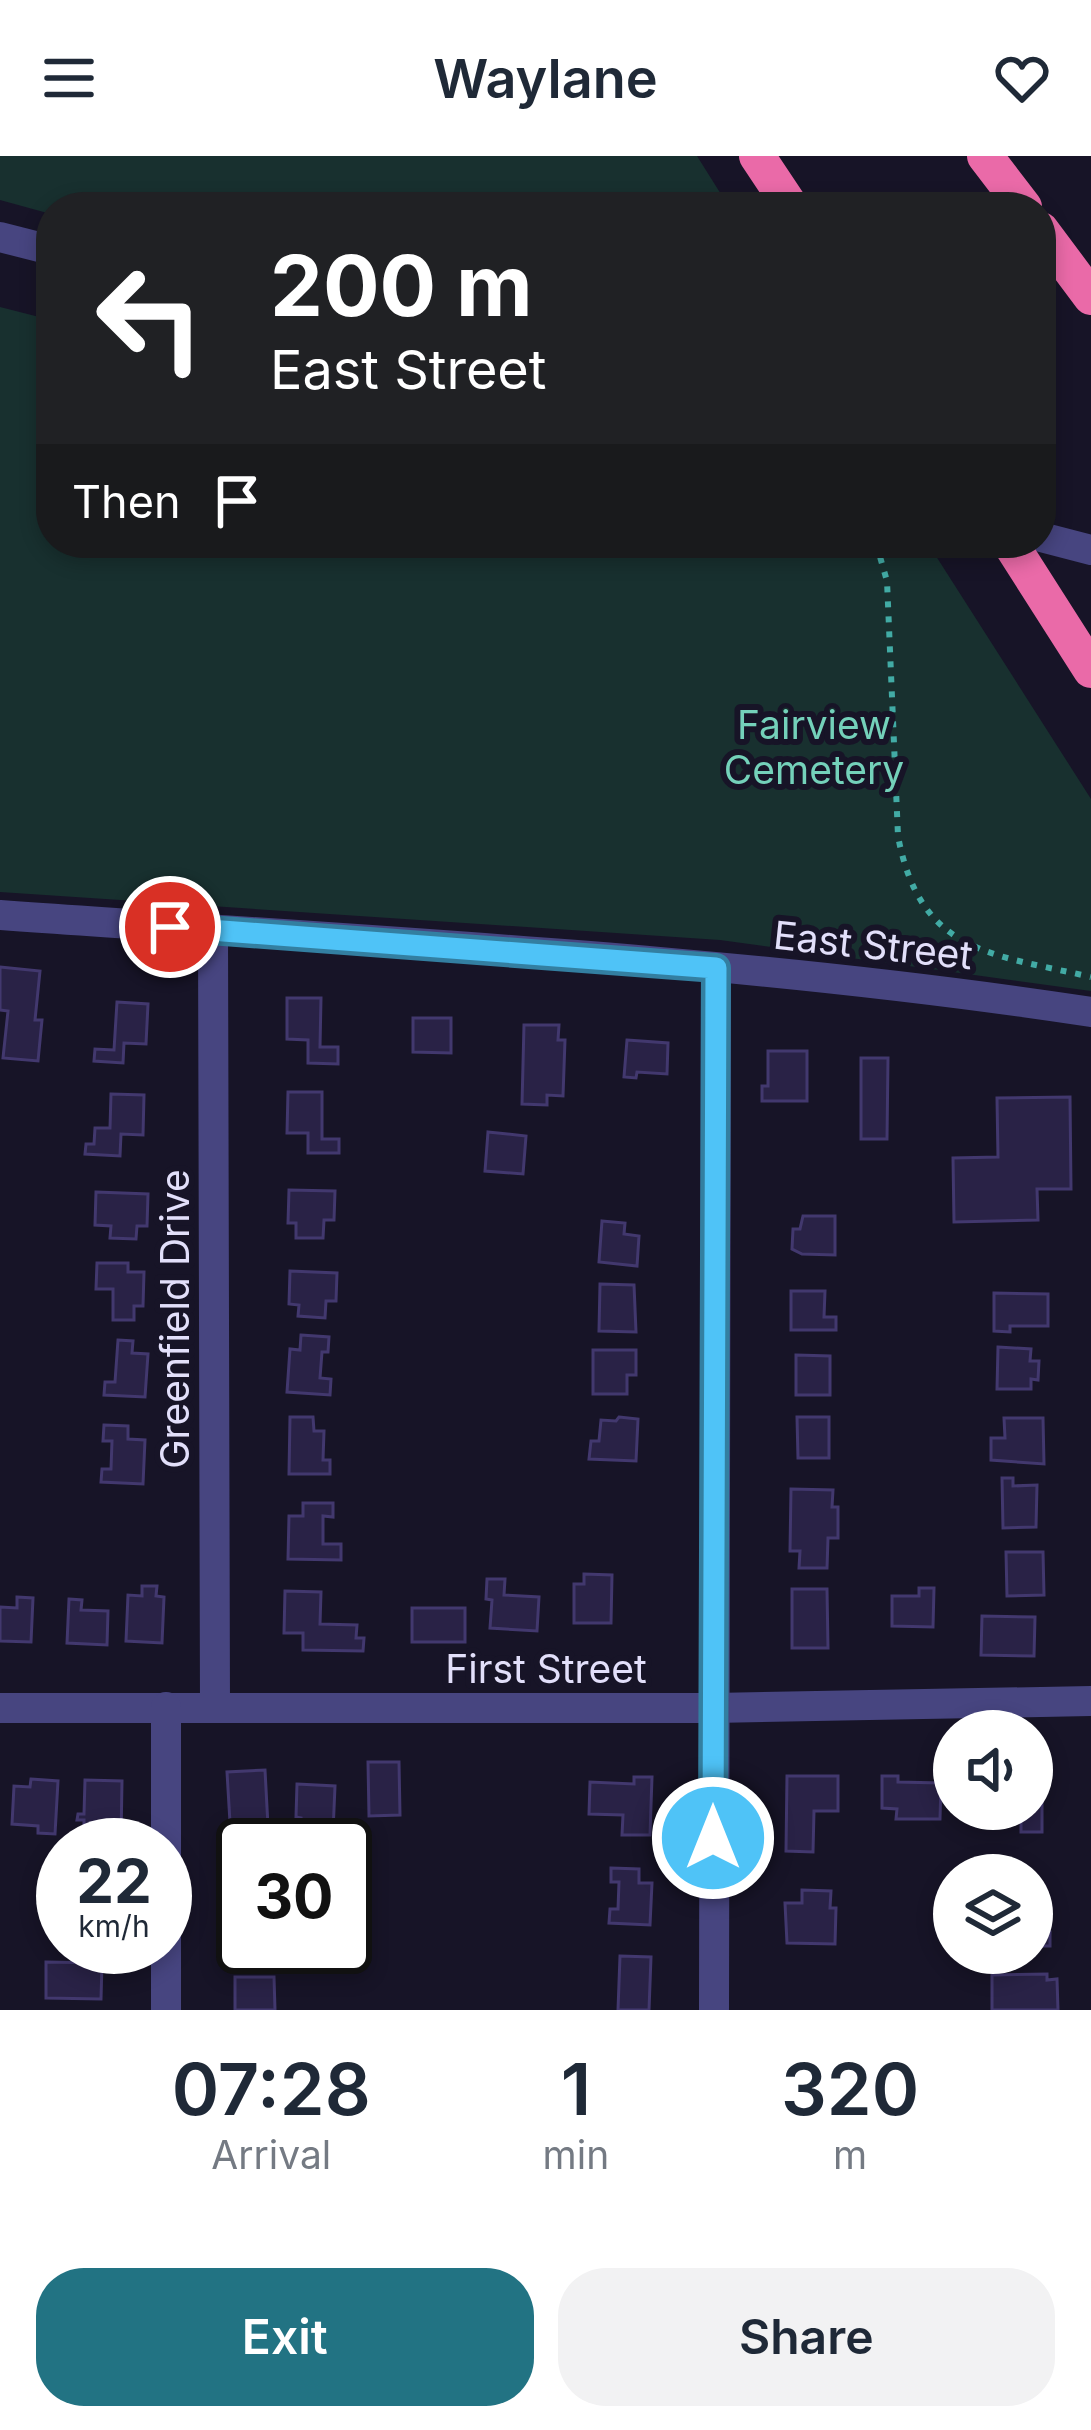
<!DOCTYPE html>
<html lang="en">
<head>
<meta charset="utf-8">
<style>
  :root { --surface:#fff; --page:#f2f2f3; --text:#1f2937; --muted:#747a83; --accent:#227383 }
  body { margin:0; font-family:Inter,sans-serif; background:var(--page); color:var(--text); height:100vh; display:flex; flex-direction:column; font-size:45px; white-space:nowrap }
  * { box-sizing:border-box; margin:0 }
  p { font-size:39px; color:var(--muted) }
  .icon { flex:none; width:66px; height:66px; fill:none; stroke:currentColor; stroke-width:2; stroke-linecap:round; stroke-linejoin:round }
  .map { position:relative; height:1854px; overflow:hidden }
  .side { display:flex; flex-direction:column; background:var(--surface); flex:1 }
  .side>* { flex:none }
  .hud { position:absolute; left:36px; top:36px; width:1020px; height:366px; border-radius:48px; box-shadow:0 6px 18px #0003; background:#202124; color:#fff; overflow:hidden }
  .controls { position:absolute; left:933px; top:1554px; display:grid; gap:24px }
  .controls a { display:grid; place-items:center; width:120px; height:120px; border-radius:50%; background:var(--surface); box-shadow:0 6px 18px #0003; font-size:60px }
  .speed { position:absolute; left:36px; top:1662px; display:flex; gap:24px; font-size:60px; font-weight:700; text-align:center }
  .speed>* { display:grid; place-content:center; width:156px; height:156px; border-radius:50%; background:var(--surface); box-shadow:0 6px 18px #0003; line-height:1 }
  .speed small { font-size:30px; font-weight:400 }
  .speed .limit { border:6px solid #111; border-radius:18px; background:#fff; color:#111 }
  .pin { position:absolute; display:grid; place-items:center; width:102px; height:102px; color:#fff; margin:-51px; border:6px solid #fff; border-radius:50%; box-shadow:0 3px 12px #0007 }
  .me { position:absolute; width:132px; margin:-66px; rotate:0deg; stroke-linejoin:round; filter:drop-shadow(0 0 9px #0008) }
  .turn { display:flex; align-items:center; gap:42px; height:252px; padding:0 36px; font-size:54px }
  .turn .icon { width:156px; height:156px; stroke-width:2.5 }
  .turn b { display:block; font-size:84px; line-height:102px }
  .then { display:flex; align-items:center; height:114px; padding:0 36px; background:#0003; gap:24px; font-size:45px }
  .eta { display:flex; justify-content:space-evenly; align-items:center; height:204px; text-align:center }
  .eta b { font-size:72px; font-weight:600; line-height:84px }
  .action { display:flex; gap:24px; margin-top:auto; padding:24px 36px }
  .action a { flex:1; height:138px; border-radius:48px; background:var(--accent); color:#fff; font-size:48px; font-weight:600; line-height:138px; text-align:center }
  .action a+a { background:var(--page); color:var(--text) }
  header { display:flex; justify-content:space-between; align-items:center; height:156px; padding:0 36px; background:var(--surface); font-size:54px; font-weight:600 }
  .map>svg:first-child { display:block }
  .green { fill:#18302f }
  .building { fill:#292246; stroke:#42386e; stroke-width:3 }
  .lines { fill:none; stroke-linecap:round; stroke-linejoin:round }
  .path { stroke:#42aba5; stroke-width:6; stroke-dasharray:6 9; stroke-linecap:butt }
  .minor { stroke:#474580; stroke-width:30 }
  .highway { stroke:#ea6aa8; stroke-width:36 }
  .route-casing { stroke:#337fa1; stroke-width:30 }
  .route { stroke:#4fc3f7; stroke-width:21 }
  .labels { text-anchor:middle; stroke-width:12; stroke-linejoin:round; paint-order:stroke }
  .park-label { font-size:39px; fill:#74d1ba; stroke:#171427 }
  .street-label { font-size:39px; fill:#e2dffa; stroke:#171427 }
</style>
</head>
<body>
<header><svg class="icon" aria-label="menu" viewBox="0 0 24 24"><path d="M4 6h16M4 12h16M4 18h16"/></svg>Waylane<svg class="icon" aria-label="heart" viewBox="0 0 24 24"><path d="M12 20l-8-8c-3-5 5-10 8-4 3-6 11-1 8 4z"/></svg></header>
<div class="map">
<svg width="1091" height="1854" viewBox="0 0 1091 1854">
  <rect width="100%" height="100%" fill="#171427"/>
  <!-- green -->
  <g class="green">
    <path d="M0 0H697L729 51H51V58L0 44Z"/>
    <path d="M0 151 51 164V387H896L934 397 1091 643V835L720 784 0 736Z"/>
  </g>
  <!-- building -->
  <g class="building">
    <path d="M0 811 40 815 35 864H42L38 905 3 902 8 855 0 854Z"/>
    <path d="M287 842H321L320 891H338V908L308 907V884L287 883Z"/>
    <path d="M117 846 148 848 146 888 124 887 123 907 94 905 95 893 114 894Z"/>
    <path d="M413 862H451V897L413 896Z"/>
    <path d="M524 869H559L558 884H565L563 940 547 939V949L522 948Z"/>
    <path d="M627 884 668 887 667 918 637 916 636 922 624 921Z"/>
    <path d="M768 895H807V945H762V930H768Z"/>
    <path d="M861 902H888L887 983H861Z"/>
    <path d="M288 936H322V983H339V997H308V977H287Z"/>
    <path d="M111 938 144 939 143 979 121 978 120 1000 85 998 86 988H94L95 972H110Z"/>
    <path d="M1070 941 1071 1033H1037L1038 1064 954 1066 953 1002 998 1001 997 942Z"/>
    <path d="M488 976 526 980 523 1018 485 1015Z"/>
    <path d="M289 1034 335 1035 334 1064H324L323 1082H296V1067H288Z"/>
    <path d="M96 1036 148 1038 147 1070H137L136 1083 110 1082 111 1070 95 1069Z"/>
    <path d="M803 1060H835V1099L802 1098 792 1093 793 1073H800Z"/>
    <path d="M602 1065 625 1067 624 1078 639 1080 637 1110 599 1106Z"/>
    <path d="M97 1107H128V1116H144L143 1150H134V1164H113V1133H96Z"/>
    <path d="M290 1115 337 1117 336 1145H326L325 1162 298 1160 299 1149 289 1148Z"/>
    <path d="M600 1128 634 1129 636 1176 599 1175Z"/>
    <path d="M791 1135H825L824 1161H836V1174H791Z"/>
    <path d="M994 1137 1048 1138V1170H1010V1176L994 1175Z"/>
    <path d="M301 1179 329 1181 328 1196H322L320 1222 331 1223 330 1239 287 1236 290 1193 300 1194Z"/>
    <path d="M118 1184 133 1185 132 1197 148 1198 145 1241 104 1239 105 1226H115Z"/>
    <path d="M998 1191 1031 1193 1030 1205H1039L1038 1224 1031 1223V1233H997Z"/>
    <path d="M593 1194H636V1219H627V1238H593Z"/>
    <path d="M796 1199 830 1200V1239H796Z"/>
    <path d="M290 1261H313L314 1275H324L323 1304H330V1318H289Z"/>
    <path d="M619 1261 638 1263 636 1305 589 1303 591 1285H599L601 1264 616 1265Z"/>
    <path d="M797 1261H829V1302H798Z"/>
    <path d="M1004 1262H1043L1044 1308 991 1304V1282H1005Z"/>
    <path d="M104 1269 128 1270V1283L145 1284 143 1328 101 1326 102 1313H111L112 1285H103Z"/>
    <path d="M1002 1322H1013V1330L1037 1329 1036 1371 1003 1372Z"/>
    <path d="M791 1333 833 1334 832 1351H838V1382H828L827 1412H799L800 1395H790Z"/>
    <path d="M303 1347H333V1361L323 1360V1388H341V1404L288 1403 289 1360H303Z"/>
    <path d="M1006 1396H1043L1044 1439 1007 1440Z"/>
    <path d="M584 1418 612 1419 611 1467H574V1428H584Z"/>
    <path d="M487 1423H505L504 1439 539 1441 537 1475 490 1472 492 1444 486 1443Z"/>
    <path d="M142 1430H157L156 1440 164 1441 162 1487 126 1485 128 1439 142 1440Z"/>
    <path d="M919 1432H934L933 1471 892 1470V1440H919Z"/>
    <path d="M792 1433H827L828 1492H792Z"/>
    <path d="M285 1435 321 1436 320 1468 357 1469 356 1482H364L363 1495 303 1494V1477H284Z"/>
    <path d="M17 1441 33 1442 31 1486 0 1485V1451L17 1452Z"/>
    <path d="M69 1443 82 1444 81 1454 108 1455 107 1489 67 1487Z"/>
    <rect x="412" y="1452" width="53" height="34"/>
    <path d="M982 1460 1035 1461 1034 1500 981 1499Z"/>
    <path d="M368 1606H399L400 1659 369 1660Z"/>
    <path d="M265 1614 269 1689H243L242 1719 241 1699 232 1700 227 1616Z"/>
    <path d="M787 1620H838V1655H814L813 1696 786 1695Z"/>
    <path d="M882 1620H898V1626L941 1627 940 1663H896L897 1653 882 1652Z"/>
    <path d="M634 1621H652L650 1679H622L623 1659 589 1658 590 1626 634 1628Z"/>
    <path d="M31 1623 58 1625 55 1678 38 1677V1670L12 1668 14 1630 30 1631Z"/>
    <path d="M85 1624 122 1625 121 1683 108 1682 107 1689H77V1682H84V1664H77L78 1658H84Z"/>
    <path d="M1032 1624H1042V1676H1021V1662L986 1666V1653H1032Z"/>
    <path d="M297 1628 335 1630 333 1676 300 1674 301 1662 296 1661Z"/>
    <path d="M611 1712 639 1713V1727H652L650 1769 609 1767 610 1753H618L619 1726H611Z"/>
    <path d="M802 1734 831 1735 830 1752H836L835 1788 787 1787 785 1747H802Z"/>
    <path d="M1032 1735H1045L1044 1776H1050V1790H1032Z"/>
    <path d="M620 1800 651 1801 649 1854H618Z"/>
    <path d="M46 1806 102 1807 101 1843 46 1842Z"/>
    <path d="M1047 1818V1824L1057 1823 1058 1854H992V1819Z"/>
    <path d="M235 1821H274L275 1854H235Z"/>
  </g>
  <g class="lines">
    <!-- path -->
    <path class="path" d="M876 387 887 425 898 680C920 798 992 798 1091 821"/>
    <!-- minor -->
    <g class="minor">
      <path d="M0 81 51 94"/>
      <path d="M1041 381 1091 394"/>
      <path d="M0 759C364 785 731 801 1091 856"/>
      <path d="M213 774 215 1552"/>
      <path d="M0 1552H713L1091 1545"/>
      <path d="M166 1854V1551"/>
      <path d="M714 1854 716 812"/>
    </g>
    <!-- highway -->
    <g class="highway">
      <path d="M757 0 791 51"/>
      <path d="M985 0 1024 51"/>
      <path d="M1041 74 1091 141"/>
      <path d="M1010 387 1091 514"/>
    </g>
  </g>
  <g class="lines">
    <!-- route casing -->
    <g class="route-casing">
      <path id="route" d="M170 771 716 812 713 1682"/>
    </g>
    <!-- route -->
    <use href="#route" class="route"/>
  </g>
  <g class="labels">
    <!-- park labels -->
    <g class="park-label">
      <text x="814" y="583">Fairview<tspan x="814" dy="45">Cemetery</tspan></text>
    </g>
    <!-- street labels -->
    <g class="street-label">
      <text transform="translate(873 789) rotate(6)" y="14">East Street</text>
      <text transform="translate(175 1163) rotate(-90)" y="14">Greenfield Drive</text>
      <text x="546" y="1527">First Street</text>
    </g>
  </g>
</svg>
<div class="controls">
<a><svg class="icon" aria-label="sound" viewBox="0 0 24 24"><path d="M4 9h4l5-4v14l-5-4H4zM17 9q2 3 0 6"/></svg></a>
<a><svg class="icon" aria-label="layers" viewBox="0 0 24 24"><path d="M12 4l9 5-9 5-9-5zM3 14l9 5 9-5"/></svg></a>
</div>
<div class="speed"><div>22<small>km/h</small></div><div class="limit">30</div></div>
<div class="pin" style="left:170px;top:771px;background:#d93025"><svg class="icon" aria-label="arrive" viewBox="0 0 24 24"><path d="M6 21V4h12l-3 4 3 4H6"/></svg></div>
<svg class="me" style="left:713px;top:1682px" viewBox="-20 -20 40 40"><circle r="17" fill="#4fc3f7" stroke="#fff" stroke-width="3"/><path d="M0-11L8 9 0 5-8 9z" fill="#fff"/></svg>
<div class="hud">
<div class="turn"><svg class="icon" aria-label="left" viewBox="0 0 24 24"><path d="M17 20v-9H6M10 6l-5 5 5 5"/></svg><div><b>200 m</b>East Street</div></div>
<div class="then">Then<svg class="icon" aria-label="arrive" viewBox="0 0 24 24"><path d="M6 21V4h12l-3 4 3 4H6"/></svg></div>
</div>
</div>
<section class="side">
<div class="eta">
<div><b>07:28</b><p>Arrival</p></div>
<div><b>1</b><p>min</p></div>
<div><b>320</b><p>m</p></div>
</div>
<div class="action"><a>Exit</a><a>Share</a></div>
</section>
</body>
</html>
